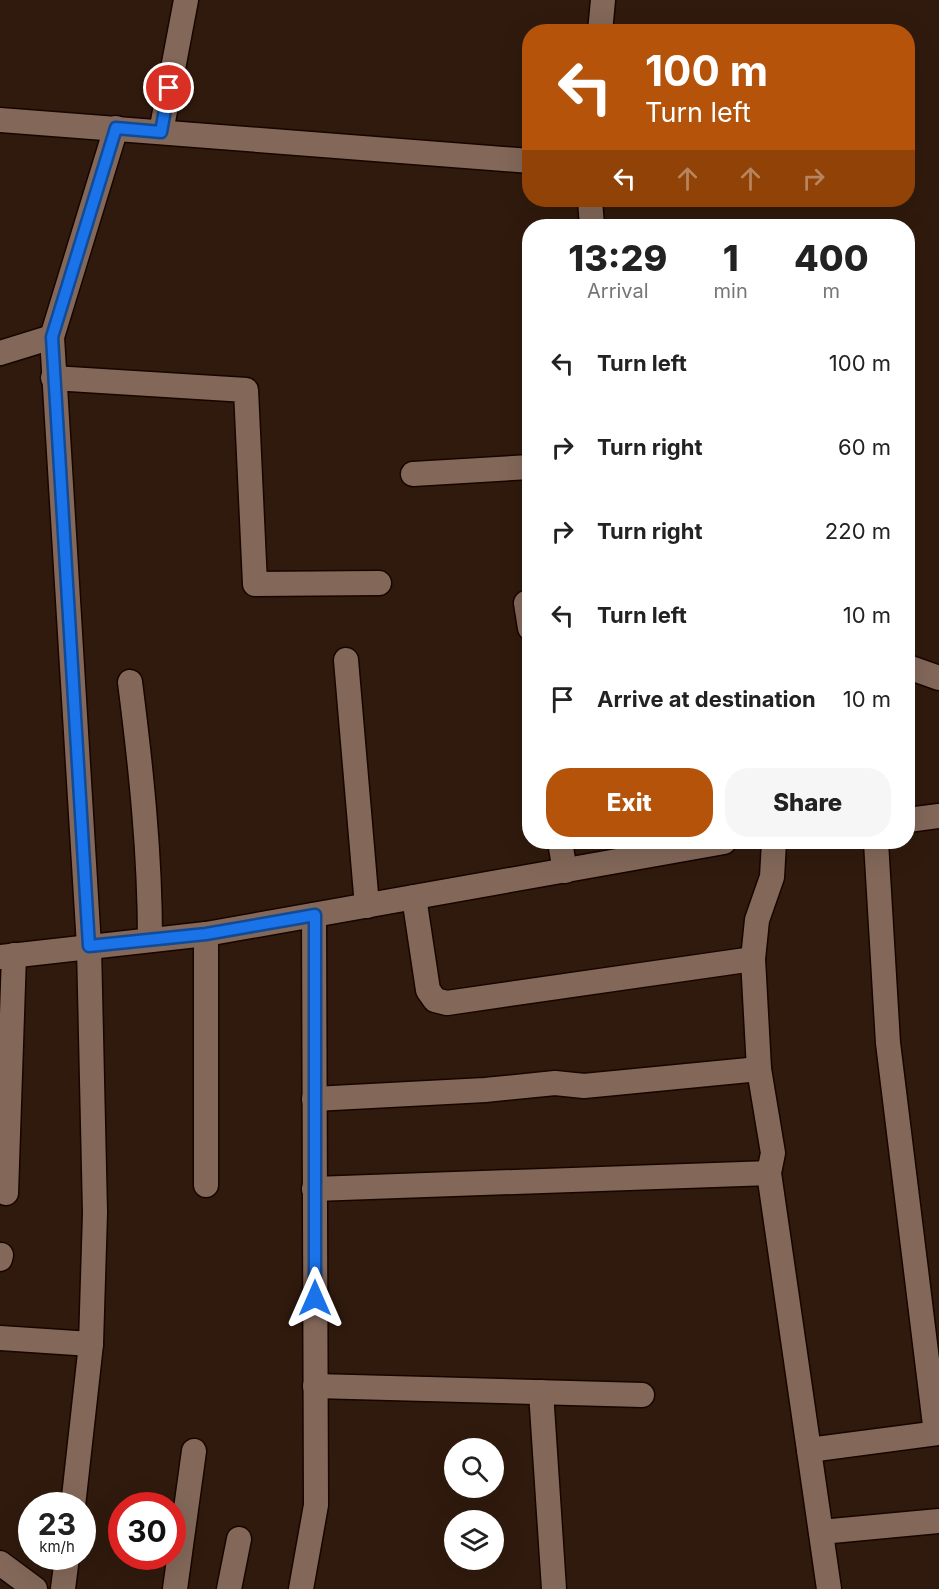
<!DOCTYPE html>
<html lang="en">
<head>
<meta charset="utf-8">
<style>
  :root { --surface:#fff; --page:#f6f6f6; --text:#222; --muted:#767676; --accent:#b45309 }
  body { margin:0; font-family:Inter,sans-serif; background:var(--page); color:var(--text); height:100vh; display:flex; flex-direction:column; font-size:22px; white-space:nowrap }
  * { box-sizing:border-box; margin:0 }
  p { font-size:20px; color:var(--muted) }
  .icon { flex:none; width:33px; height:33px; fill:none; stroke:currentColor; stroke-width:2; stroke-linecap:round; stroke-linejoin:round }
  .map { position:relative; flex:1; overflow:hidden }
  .drawer { position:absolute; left:522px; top:219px; width:393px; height:630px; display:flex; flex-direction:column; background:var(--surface); border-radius:24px; box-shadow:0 6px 24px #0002 }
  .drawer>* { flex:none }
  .top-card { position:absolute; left:522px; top:24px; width:393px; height:183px; border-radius:24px; box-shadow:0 6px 24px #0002; background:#b45309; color:#fff; overflow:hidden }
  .buttons { position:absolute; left:444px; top:1438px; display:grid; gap:12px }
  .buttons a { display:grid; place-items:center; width:60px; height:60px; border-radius:50%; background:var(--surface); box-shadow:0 6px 24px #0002; font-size:30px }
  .speed { position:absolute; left:18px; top:1492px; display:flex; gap:12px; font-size:30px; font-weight:700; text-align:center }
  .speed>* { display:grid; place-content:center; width:78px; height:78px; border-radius:50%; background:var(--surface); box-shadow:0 6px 24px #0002; line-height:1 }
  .speed small { font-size:15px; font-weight:400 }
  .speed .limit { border:9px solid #d22; background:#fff; color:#111 }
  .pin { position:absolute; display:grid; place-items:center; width:51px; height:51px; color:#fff; margin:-26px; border:3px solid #fff; border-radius:50%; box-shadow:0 2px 6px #0007 }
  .me { position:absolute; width:66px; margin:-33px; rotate:0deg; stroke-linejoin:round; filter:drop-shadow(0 0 4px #0008) }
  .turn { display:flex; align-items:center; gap:21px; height:126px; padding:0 24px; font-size:27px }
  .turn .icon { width:78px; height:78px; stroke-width:2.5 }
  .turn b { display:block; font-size:42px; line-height:51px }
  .lanes { display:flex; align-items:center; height:57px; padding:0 24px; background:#0003; justify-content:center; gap:30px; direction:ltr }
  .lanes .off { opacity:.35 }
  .eta { display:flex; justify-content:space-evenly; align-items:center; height:102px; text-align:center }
  .eta b { font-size:36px; font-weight:800; line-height:42px }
  .button { display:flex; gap:12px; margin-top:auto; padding:12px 24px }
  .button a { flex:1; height:69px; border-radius:24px; background:var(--accent); color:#fff; font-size:24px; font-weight:800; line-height:69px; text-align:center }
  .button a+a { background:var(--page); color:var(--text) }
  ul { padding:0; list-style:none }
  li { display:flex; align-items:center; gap:18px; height:84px; padding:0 24px }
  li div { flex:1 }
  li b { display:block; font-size:22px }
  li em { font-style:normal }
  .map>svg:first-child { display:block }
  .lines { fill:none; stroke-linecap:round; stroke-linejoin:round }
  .minor-casing { stroke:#170500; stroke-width:27 }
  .minor { stroke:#836859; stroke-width:24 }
  .route-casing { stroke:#114b97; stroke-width:15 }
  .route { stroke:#1a73e8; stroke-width:10 }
</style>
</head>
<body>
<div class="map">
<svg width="939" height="1589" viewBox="0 0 939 1589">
  <rect width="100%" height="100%" fill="#301a0d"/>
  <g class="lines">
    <!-- minor casing -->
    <g class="minor-casing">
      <g id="minor">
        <path d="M600 32 603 0"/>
        <path d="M0 120 530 161"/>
        <path d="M161 132 186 0"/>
        <path d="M590 200 592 226"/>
        <path d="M0 353 52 337"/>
        <path d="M53 378 246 390 255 584 379 583"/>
        <path d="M413 474 530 467"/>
        <path d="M526 603 530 628"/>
        <path d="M346 660 367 906"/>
        <path d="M908 667 939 678"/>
        <path d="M130 682C141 768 150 853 150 940"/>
        <path d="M908 820 939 816"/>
        <path d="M560 842 565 871"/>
        <path d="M774 842 772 877 757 920 753 959 759 1069 773 1153 769 1173 829 1589"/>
        <path d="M876 842 888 1043 936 1433"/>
        <path d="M414 897 428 990 435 1000 447 1003 753 959"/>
        <path d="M206 934V1185"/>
        <path d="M0 957 206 934 724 842"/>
        <path d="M314 1099 485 1090 555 1083 584 1086 759 1069"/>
        <path d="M314 1189 769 1173"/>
        <path d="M6 1193 14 955"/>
        <path d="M0 1259 1 1255"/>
        <path d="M0 1338 91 1344"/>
        <path d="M315 1386 642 1395"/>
        <path d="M541 1392 554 1589"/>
        <path d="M809 1450 939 1433"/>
        <path d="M73 1506 91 1344 95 1213 89 946 52 337 116 128"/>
        <path d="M821 1532 939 1521"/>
        <path d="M0 1563 35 1589"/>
        <path d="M63 1589 67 1557"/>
        <path d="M175 1589 194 1451"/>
        <path d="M229 1589 239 1539"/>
        <path d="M301 1589 316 1505 314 915"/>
      </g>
    </g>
    <!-- minor -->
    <use href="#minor" class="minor"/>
  </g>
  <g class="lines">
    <!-- route casing -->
    <g class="route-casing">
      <path id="route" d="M169 88 161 132 116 128 52 337 89 946 206 934 315 915V1298"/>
    </g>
    <!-- route -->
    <use href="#route" class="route"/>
  </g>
</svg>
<div class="buttons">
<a><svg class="icon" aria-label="search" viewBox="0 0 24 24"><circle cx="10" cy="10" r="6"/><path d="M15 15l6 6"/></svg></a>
<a><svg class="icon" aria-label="layers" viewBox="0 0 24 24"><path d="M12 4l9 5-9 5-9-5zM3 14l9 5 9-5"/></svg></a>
</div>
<div class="speed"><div>23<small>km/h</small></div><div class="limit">30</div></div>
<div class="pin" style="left:169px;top:88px;background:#d93025"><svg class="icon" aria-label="arrive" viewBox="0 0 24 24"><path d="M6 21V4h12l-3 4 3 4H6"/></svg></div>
<svg class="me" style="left:315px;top:1298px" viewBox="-20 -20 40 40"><path d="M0-17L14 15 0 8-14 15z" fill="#1a73e8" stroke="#fff" stroke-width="4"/></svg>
<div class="top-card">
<div class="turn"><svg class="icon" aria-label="left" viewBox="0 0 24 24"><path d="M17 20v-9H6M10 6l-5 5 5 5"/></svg><div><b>100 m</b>Turn left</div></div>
<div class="lanes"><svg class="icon" aria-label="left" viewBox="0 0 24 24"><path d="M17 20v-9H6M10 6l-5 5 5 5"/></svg><svg class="icon off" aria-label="ahead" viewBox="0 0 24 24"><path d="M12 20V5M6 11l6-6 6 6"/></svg><svg class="icon off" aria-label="ahead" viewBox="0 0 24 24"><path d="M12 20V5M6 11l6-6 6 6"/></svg><svg class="icon off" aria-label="right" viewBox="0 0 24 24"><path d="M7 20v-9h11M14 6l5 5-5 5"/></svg></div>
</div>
<section class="drawer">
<div class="eta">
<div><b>13:29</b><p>Arrival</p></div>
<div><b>1</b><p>min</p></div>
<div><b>400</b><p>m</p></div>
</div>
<ul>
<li><svg class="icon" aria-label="left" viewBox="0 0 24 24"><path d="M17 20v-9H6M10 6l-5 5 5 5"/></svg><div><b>Turn left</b></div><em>100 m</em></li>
<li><svg class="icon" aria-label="right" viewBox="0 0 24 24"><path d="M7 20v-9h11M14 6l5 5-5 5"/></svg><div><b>Turn right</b></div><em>60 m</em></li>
<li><svg class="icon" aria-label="right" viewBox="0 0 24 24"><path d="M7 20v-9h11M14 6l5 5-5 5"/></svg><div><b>Turn right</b></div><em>220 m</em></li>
<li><svg class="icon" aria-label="left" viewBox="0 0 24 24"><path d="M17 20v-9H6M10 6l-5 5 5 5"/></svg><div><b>Turn left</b></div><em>10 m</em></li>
<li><svg class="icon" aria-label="arrive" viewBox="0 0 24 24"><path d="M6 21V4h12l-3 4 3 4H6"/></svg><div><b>Arrive at destination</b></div><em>10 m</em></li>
</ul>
<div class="button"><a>Exit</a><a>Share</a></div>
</section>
</div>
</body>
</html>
